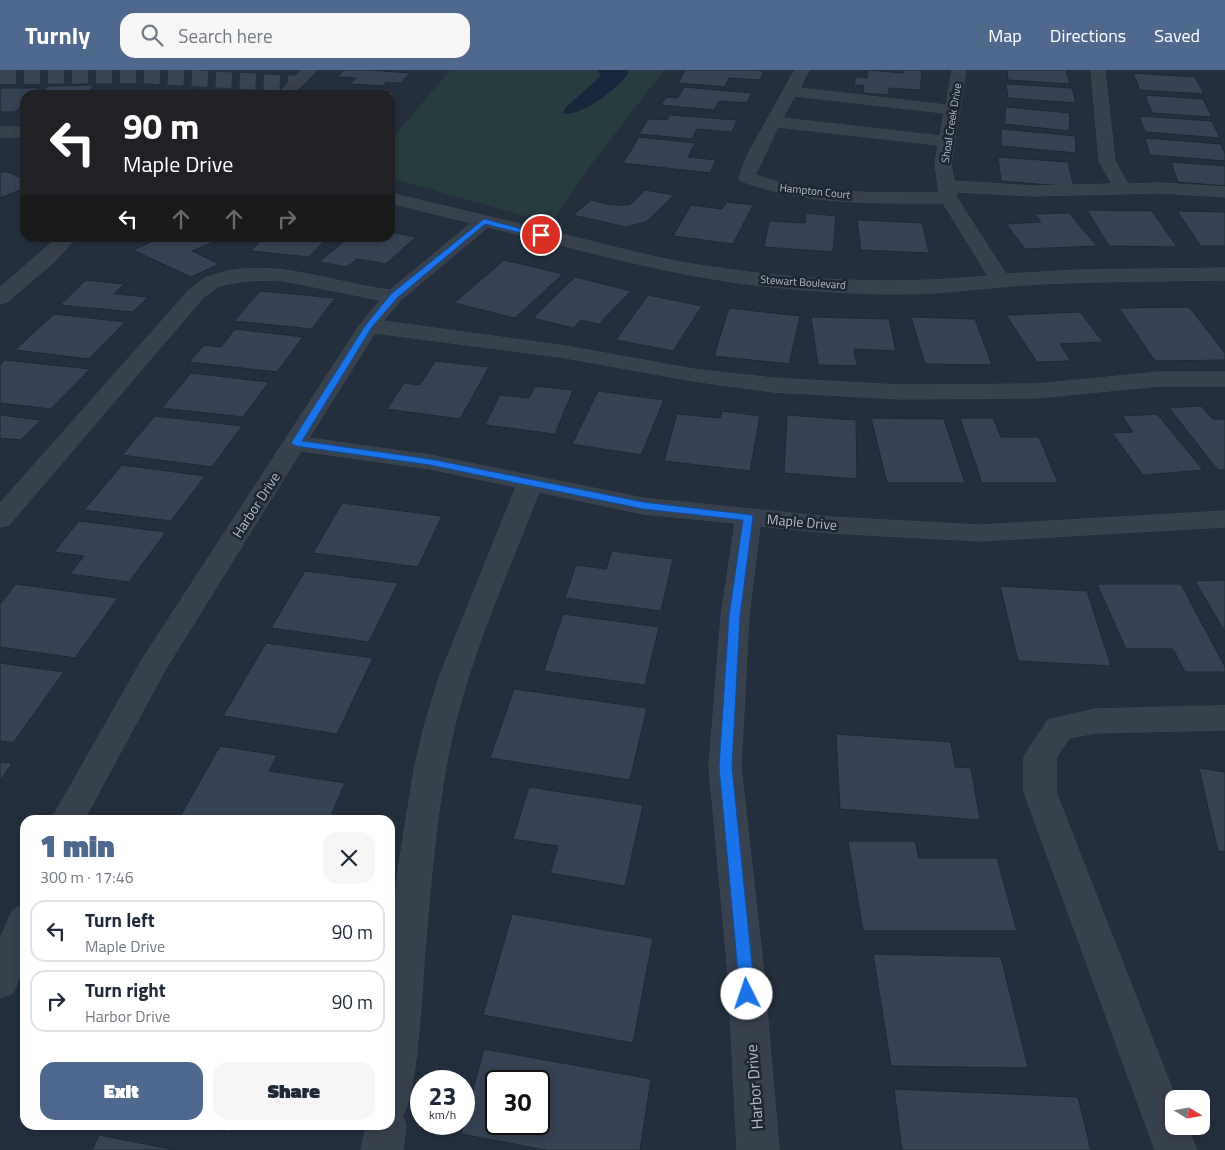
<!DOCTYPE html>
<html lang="en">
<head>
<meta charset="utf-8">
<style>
  :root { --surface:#fff; --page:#f6f6f7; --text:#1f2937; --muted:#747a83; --line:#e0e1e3; --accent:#4f688e }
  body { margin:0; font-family:"Titillium Web",sans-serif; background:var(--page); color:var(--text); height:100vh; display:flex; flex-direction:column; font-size:19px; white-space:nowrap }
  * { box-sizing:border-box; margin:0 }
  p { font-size:16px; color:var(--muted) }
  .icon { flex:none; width:28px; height:28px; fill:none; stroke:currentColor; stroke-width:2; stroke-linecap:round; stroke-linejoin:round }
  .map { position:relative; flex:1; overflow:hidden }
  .sheet { position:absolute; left:20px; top:745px; width:375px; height:315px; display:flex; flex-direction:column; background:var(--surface); border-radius:15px; box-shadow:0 2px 8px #0003 }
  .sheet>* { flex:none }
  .top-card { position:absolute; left:20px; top:20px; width:375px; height:152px; border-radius:15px; box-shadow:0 2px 8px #0003; background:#202124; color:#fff; overflow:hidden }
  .needle { width:32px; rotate:101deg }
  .fabs { position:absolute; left:1165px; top:1020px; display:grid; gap:10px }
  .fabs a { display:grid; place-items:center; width:45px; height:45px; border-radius:10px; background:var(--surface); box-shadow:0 2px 8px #0003; font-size:25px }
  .speed { position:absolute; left:410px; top:1000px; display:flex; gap:10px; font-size:25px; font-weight:700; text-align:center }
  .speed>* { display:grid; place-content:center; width:65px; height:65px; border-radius:50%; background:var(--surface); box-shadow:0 2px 8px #0003; line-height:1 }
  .speed small { font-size:12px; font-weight:400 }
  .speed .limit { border:2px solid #111; border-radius:8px; background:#fff; color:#111 }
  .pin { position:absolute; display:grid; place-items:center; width:42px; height:42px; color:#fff; margin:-21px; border:2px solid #fff; border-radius:50%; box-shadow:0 1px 5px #0007 }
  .me { position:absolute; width:55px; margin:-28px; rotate:356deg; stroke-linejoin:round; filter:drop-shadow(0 0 4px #0008) }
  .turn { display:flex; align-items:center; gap:18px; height:105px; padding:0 20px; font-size:22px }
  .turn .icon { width:65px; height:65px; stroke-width:2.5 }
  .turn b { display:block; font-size:35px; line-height:42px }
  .lanes { display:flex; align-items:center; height:48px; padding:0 20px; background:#0003; justify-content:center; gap:25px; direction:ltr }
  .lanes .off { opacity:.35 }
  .round { display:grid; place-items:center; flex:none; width:52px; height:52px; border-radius:15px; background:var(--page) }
  .overview { display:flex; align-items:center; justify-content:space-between; height:85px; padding:0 20px }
  h1 { font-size:30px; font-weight:800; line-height:38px; color:var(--accent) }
  .cta { display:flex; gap:10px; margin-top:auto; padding:10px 20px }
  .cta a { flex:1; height:58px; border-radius:15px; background:var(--accent); color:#fff; font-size:20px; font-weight:800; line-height:58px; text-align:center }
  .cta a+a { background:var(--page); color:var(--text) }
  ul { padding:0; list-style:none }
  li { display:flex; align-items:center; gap:15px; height:62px; margin:0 10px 8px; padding:0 10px; border:2px solid var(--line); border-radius:15px }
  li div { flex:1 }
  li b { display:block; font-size:19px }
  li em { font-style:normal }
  header { display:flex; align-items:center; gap:30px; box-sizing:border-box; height:70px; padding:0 25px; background:var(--accent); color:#fff }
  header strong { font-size:24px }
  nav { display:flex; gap:28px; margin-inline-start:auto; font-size:18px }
  .search { width:350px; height:45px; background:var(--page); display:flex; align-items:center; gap:12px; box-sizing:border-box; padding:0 18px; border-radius:15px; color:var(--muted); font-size:19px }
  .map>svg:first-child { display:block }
  .green { fill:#263c3f }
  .water { fill:#17263c }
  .building { fill:#364354; stroke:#1f2835; fill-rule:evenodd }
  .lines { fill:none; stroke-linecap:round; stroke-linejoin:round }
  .minor-tunnel { stroke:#3a4453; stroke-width:16; stroke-dasharray:16 8; stroke-linecap:butt }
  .minor-casing { stroke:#414a57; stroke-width:1 }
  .minor { fill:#38414e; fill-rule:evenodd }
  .route { fill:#1a73e8; stroke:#114b97 }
  .labels { text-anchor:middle; stroke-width:5; stroke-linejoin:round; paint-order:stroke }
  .far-street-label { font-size:11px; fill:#b4bcc9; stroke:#1d2633 }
  .street-label { font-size:14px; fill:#b4bcc9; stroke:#1d2633 }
  .near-street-label { font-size:16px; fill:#b4bcc9; stroke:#1d2633 }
</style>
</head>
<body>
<header>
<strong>Turnly</strong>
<div class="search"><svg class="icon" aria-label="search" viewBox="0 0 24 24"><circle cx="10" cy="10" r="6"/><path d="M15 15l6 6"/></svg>Search here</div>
<nav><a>Map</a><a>Directions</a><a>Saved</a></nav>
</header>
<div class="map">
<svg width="1225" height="1080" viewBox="0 0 1225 1080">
  <rect width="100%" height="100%" fill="#242f3e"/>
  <!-- green -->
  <path class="green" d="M450 0H664L591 95 550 153 390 108V71Z"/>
  <!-- water -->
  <path class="water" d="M598 0H627L628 4C617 19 582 46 563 44L564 39 601 6Z"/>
  <!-- building -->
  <g class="building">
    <path d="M344 0H369L410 3 401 13 386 12 383 16 350 14 356 8 337 7Z"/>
    <path d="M685 0H751L764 1 760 10 729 8 725 17 678 13Z"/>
    <path d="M868 0 903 3V0H922L920 20 889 18 888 25 863 23 864 16 854 15 856 7 867 8Z"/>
    <path d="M1007 0H1066L1070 14 1008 10Z"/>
    <path d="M1133 3 1195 7 1204 24 1140 20Z"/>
    <path d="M1006 14 1072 18 1076 33 1008 28Z"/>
    <path d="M94 15 87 25H40L47 16Z"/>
    <path d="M684 17 752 23 747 33 719 31 714 40 661 35 666 27 678 28Z"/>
    <path d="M0 18H39L32 25H25V32L15 42H0Z"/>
    <path d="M191 19 210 21 205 25H183Z"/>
    <path d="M354 19 394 23 390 27V25H312L316 22 349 24Z"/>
    <path d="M120 22 160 25H116Z"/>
    <path d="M1145 25 1203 29 1212 47 1152 43Z"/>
    <path d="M1006 37 1070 43 1069 61 1004 54Z"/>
    <path d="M670 45 737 50 732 62 697 59 692 69 639 64 648 49 667 50Z"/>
    <path d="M1139 46 1212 51 1220 68 1145 62Z"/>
    <path d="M1001 59 1075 66 1076 83 1001 76Z"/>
    <path d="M639 67 695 73 688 87 716 90 710 103 623 93Z"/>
    <path d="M1145 68 1221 74 1225 83V91L1150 85Z"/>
    <path d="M998 87 1068 92 1074 117 1001 111Z"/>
    <path d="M1171 92 1225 96V116L1178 112Z"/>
    <path d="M5 101 25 109V118L0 128V103Z"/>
    <path d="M645 120 674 125 646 152 626 157 573 145 591 130 611 135H630Z"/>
    <path d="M727 132 753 135 733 174 673 166 691 135 722 139Z"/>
    <path d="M1087 140 1152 141 1177 177 1109 176Z"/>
    <path d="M1177 141 1225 142V176H1201Z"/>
    <path d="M806 143 836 146 833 182 764 177 769 151 805 153Z"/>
    <path d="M1069 143 1097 176 1025 179 1006 154 1041 152 1035 144Z"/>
    <path d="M857 150 922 153 929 183 861 180Z"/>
    <path d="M390 162 416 167 386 194 357 189 347 197 319 192 348 168H390Z"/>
    <path d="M160 168H223L192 181 219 194 191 207 133 180Z"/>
    <path d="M263 168H327L309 187 251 181Z"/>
    <path d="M504 190 563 204 515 248 454 233Z"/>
    <path d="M575 207 631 221 599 254 581 250 573 258 533 248Z"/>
    <path d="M86 210 124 214 114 224 148 227 133 242 60 235Z"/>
    <path d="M260 221 335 228 312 259 234 251Z"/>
    <path d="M648 225 702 236 673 281 616 270Z"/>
    <path d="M1189 237 1225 283V290L1155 291 1119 238Z"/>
    <path d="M729 238 800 246 789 294 714 286Z"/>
    <path d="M1080 242 1103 272 1060 274 1071 291 1037 292 1006 245Z"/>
    <path d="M54 244 125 252 89 289 15 280Z"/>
    <path d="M811 247 889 249 896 281 854 279 857 296 818 295Z"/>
    <path d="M911 247 975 249 992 295 925 294Z"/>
    <path d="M235 259 303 267 277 302 189 292 204 275 221 277Z"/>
    <path d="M5 290 90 299 51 339 0 333V294Z"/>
    <path d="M435 291 489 297 460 349 387 339 404 313 420 315Z"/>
    <path d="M191 303 269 312 243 347 162 338Z"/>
    <path d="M535 316 573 320 555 364 485 355 500 325 529 328Z"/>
    <path d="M598 321 664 330 641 385 572 374Z"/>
    <path d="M1201 336 1213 349H1225V400H1218L1169 338Z"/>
    <path d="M722 341 760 346 750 401 664 391 677 344 720 348Z"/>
    <path d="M1157 344 1203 400 1143 405 1112 363 1133 362 1122 346Z"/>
    <path d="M0 345 41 350 21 370 0 368Z"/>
    <path d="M787 345 856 350 857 409 784 403Z"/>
    <path d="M155 346 242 356 212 397 122 385Z"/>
    <path d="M871 348 944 349 965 413H887Z"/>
    <path d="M960 348H993L1001 367H1039L1058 413H982Z"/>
    <path d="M122 395 205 406 171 451 84 440Z"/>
    <path d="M342 433 442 446 418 497 313 483Z"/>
    <path d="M79 451 166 462 129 512 70 504 84 486 54 482Z"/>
    <path d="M612 481 673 489 661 541 565 528 576 495 606 499Z"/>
    <path d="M305 501 398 513 369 572 271 558Z"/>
    <path d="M1225 510V562L1195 511Z"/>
    <path d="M16 514 118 528 75 588 0 577V534Z"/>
    <path d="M1097 514H1181L1225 597V602H1185L1173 579H1126Z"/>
    <path d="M1000 516 1087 521 1111 596 1018 591Z"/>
    <path d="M563 544 659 557 645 615 544 601Z"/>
    <path d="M266 573 373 588 337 664 223 646Z"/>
    <path d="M0 593 64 602 13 673 0 671Z"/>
    <path d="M514 619 647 638 630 710 490 688Z"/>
    <path d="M836 664 951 672 955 697 971 698 980 750 840 739Z"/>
    <path d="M220 676 277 685 269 701 345 713 329 750H178Z"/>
    <path d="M0 692 12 693 0 711Z"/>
    <path d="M1199 698 1225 702V782L1218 781Z"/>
    <path d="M529 717 643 735 625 816 550 803 558 776 513 769Z"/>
    <path d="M848 771H915L919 788H997L1017 861H863Z"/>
    <path d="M512 844 653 868 633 973 483 945Z"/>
    <path d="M873 884 1001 887 1028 998 891 996Z"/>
    <path d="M484 979 651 1009 640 1080H546L461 1064ZM496 1011H539V1054H496Z"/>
    <path d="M894 1019 1078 1027 1091 1080H902Z"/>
    <path d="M197 1055H233L230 1062Z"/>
    <path d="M99 1065 176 1080H92Z"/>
  </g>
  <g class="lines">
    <!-- minor-tunnel -->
    <path class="minor-tunnel" d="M0 6 138 5 295 14"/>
    <!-- minor casing -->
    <g class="minor-casing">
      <g id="minor">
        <path d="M302 0H317L292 25H277Z"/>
        <path d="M795 0H809L800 18 946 35 952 0H966L951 94 954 111 1033 116 1112 114 1099 91 1091 0H1105L1115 91 1128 114 1160 113 1225 117V127L1160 123 1033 126 956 122 957 128 1006 204 1078 200 1225 198V210C1163 211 1102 211 1040 214 1005 216 970 220 934 223 883 226 824 222 772 217 675 207 582 180 488 157L401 230 383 251 566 276 693 299 773 308 899 315 1037 314 1159 302H1225V316H1159L1037 328 899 329 773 322 693 311 566 288 375 263 309 368 430 385 643 428 830 447 980 455 1225 441V457L980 471 830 463 760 456 749 546 741 697 764 904 779 1080H737L728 904 709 697 721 546 735 453 643 444 539 422C511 494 478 567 458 642 438 719 432 799 425 878 423 905 417 1032 402 1045L406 1055 403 1080H361L366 1055H390V872L399 794 414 700 425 653 440 605 516 417 430 399 301 381 165 600 84 750H51L143 588 359 256 380 230 279 210 245 211 219 216 203 228 9 455 0 457V433L189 220C195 216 201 209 208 207 267 184 330 213 390 220L471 153 390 133V123C453 138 515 153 578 168 622 179 666 191 712 197 803 211 896 215 988 206L943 133C874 133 806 135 741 111L739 107 748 84ZM795 26 944 43 940 66 783 48ZM778 57 938 75 935 94 939 123C878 122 814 126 756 105Z"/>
        <rect x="0" y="57" width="25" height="10"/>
        <path d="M57 168H76L56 190 7 232 0 234V218Z"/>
        <path d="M1225 636V660L1095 663 1069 668 1056 688V722L1176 1029H1174V1056H1187L1197 1080H1155L1024 722V686L1048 650 1095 639Z"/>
        <path d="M25 835V895L13 923 0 928V868L13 840Z"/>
      </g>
    </g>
    <!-- minor -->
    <use href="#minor" class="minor"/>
  </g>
  <!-- route -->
  <path class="route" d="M484 149 545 165 541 168 485 154 397 228 372 257 302 371 430 389 643 432 752 445 753 447 740 546 732 697 755 924 753 929 747 931 742 929 740 924 719 697 729 546 743 450 643 439 430 395 296 376 291 373 365 256 391 224Z"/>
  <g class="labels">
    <!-- far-street labels -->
    <g class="far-street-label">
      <text transform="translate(951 53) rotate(-81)" y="4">Shoal Creek Drive</text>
      <text transform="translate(815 121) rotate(6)" y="4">Hampton Court</text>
      <text transform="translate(803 212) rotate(4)" y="4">Stewart Boulevard</text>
    </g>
    <!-- street labels -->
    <g class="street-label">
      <text transform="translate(256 435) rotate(-57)" y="5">Harbor Drive</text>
      <text transform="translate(802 452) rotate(5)" y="5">Maple Drive</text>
    </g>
    <!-- near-street labels -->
    <g class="near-street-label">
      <text transform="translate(754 1017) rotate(-94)" y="6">Harbor Drive</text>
    </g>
  </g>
</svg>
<div class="fabs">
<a><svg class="needle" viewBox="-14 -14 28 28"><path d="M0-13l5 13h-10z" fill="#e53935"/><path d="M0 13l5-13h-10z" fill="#747a83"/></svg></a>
</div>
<div class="speed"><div>23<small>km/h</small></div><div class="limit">30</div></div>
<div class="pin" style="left:541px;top:165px;background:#d93025"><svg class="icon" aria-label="arrive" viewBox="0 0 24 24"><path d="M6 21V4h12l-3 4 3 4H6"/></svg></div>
<svg class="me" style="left:747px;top:924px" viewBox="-20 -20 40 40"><circle r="19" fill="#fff"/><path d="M0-13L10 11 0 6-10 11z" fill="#1a73e8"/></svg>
<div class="top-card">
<div class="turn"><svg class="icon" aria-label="left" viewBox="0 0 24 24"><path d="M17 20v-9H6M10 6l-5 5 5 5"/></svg><div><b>90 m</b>Maple Drive</div></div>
<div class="lanes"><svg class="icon" aria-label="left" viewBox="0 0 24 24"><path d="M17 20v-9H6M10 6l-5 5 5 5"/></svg><svg class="icon off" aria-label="ahead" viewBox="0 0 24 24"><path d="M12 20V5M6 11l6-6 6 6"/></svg><svg class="icon off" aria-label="ahead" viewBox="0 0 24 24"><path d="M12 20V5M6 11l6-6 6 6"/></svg><svg class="icon off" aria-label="right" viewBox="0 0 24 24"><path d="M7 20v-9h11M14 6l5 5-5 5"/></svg></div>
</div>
<section class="sheet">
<div class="overview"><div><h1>1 min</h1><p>300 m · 17:46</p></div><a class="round"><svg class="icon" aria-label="close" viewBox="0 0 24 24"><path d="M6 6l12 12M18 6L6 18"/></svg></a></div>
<ul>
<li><svg class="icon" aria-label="left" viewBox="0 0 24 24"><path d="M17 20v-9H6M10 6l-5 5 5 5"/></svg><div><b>Turn left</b><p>Maple Drive</p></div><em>90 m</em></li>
<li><svg class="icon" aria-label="right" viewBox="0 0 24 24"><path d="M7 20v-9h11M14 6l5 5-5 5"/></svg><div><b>Turn right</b><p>Harbor Drive</p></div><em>90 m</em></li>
</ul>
<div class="cta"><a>Exit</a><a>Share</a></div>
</section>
</div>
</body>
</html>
